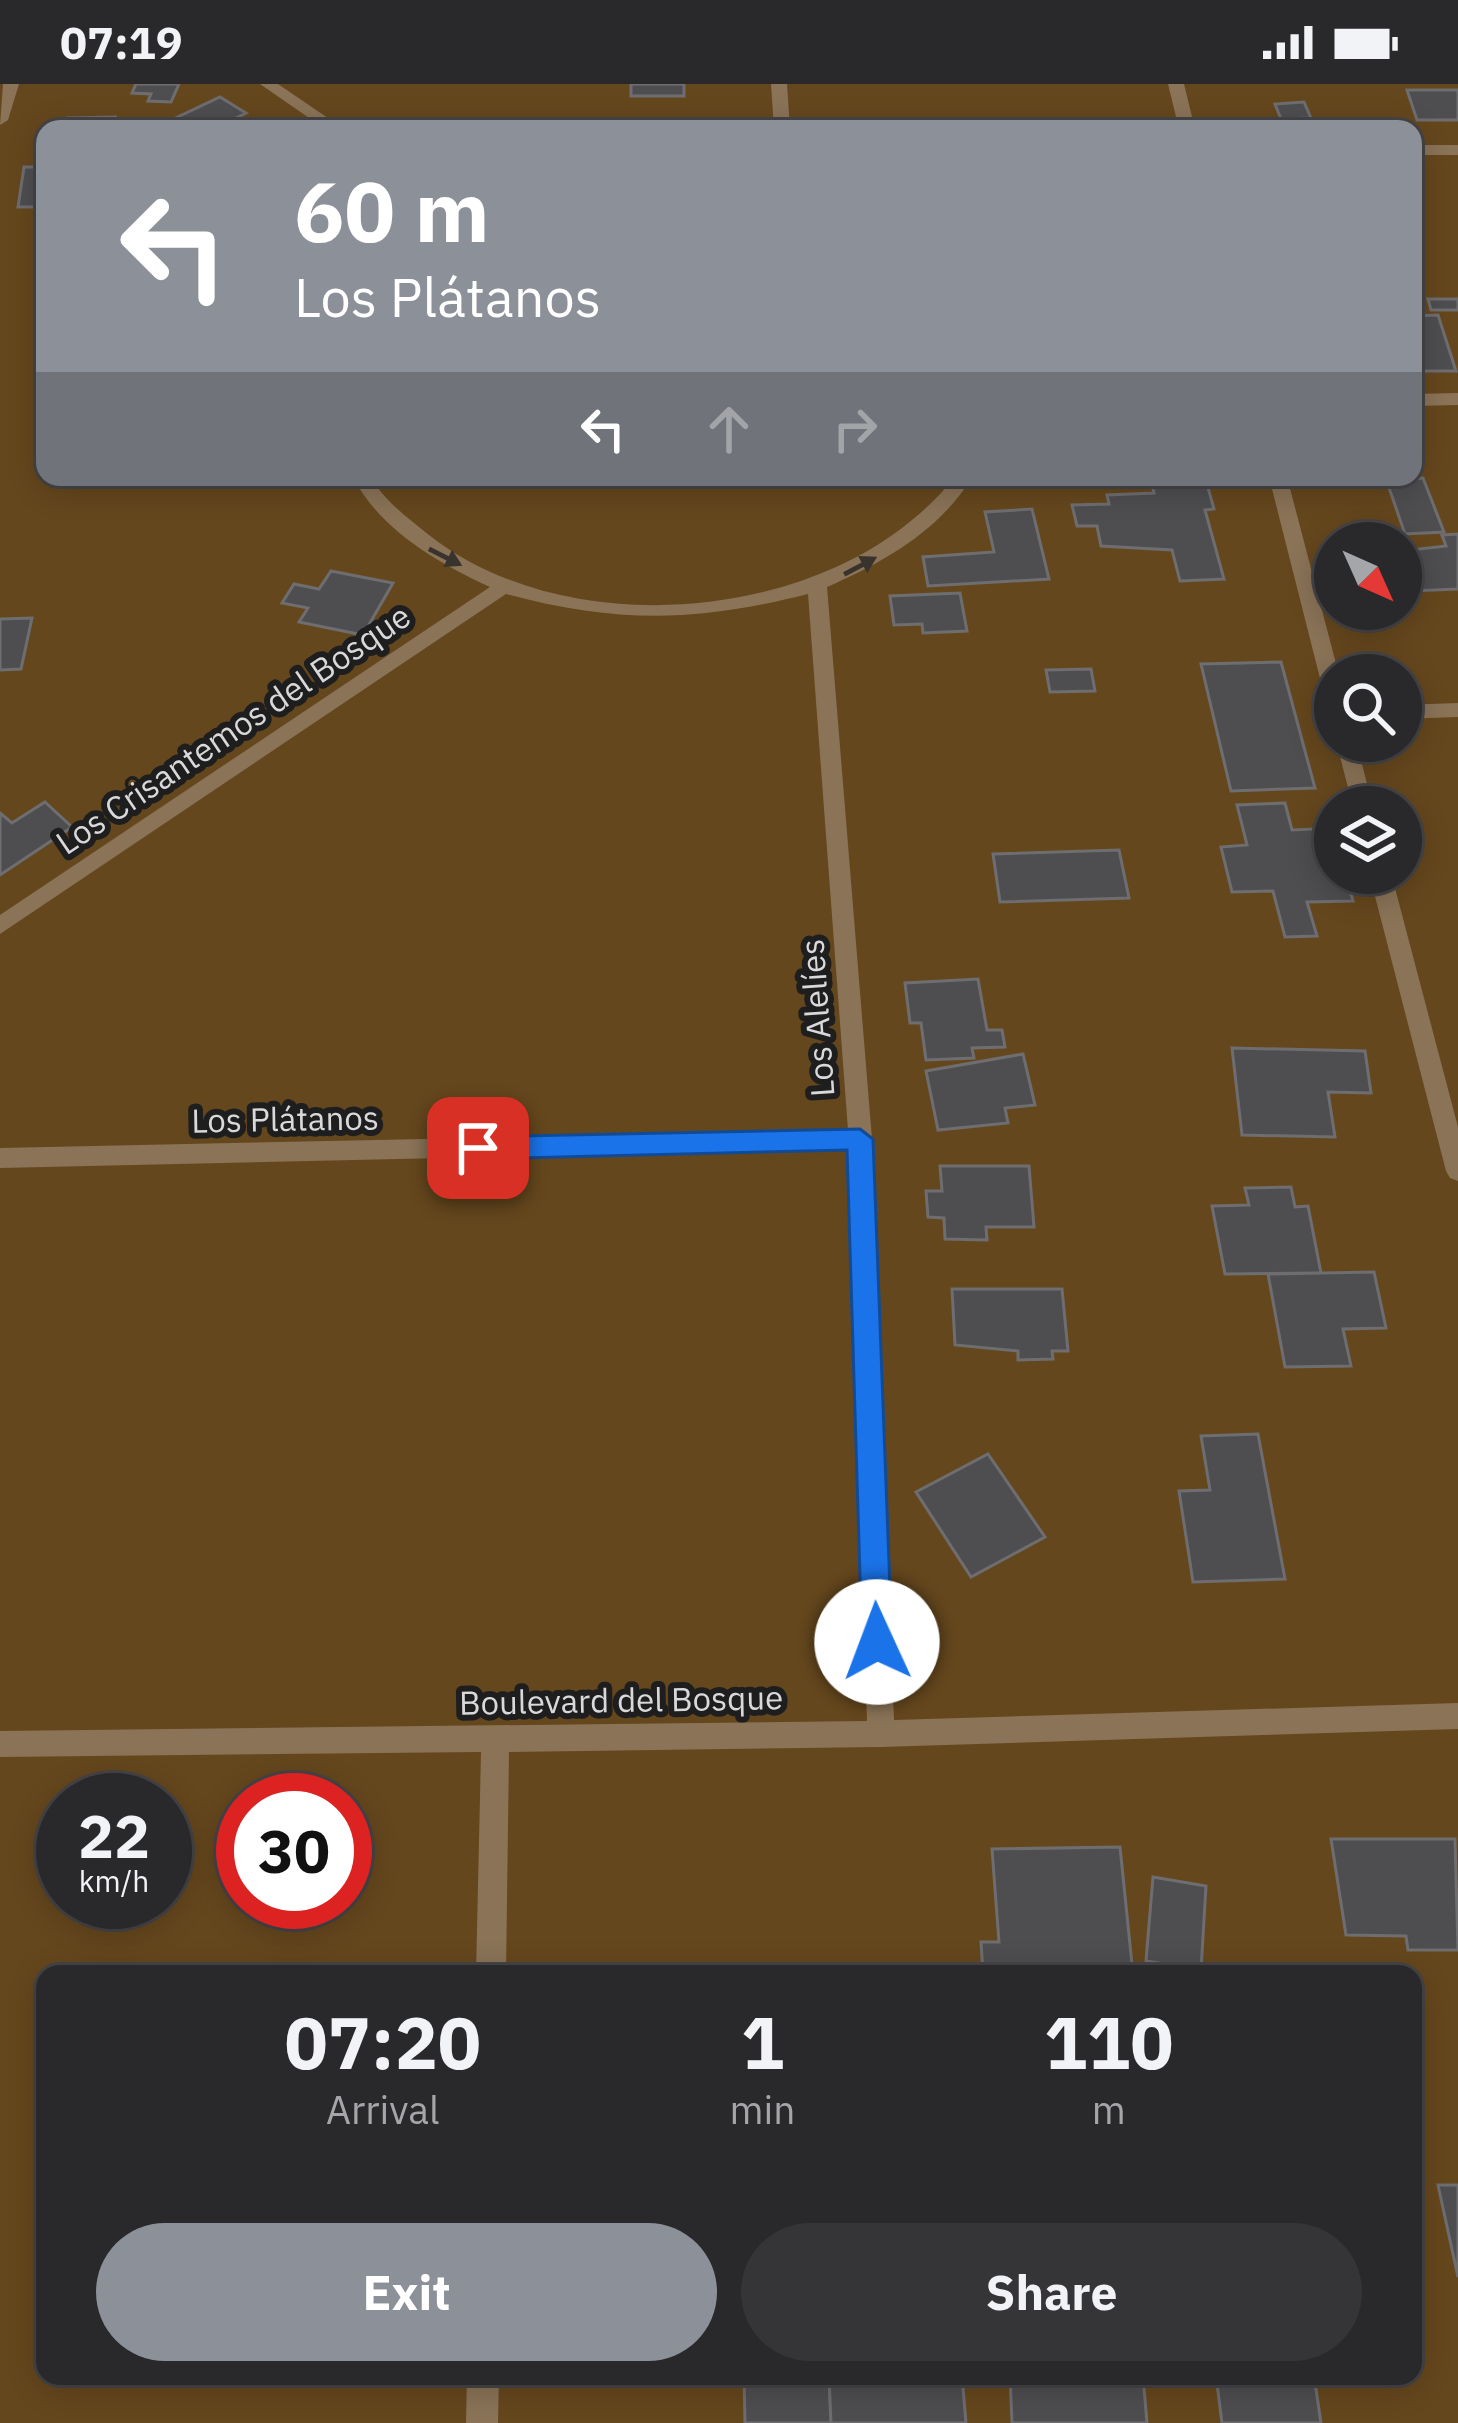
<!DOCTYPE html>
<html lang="en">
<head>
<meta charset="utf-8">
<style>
  :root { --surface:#29282b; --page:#353437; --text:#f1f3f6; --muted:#a5a6a9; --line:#454447; --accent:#8c9099 }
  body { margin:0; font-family:"IBM Plex Sans",sans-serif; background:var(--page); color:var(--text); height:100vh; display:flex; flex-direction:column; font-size:45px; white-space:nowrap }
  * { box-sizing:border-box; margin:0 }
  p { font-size:39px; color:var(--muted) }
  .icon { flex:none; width:66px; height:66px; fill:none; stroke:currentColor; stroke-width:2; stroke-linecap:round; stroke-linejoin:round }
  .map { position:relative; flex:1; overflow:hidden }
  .side { position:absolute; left:36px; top:1881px; width:1386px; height:420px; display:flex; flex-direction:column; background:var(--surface); border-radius:24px; box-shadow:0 6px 30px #0003,0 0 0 3px var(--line) }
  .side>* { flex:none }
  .hud { position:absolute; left:36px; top:36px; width:1386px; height:366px; border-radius:24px; box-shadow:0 6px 30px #0003,0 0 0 3px var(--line); background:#8c9099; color:#fff; overflow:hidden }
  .needle { width:78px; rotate:135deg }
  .tools { position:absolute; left:1314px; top:438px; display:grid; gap:24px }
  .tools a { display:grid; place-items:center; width:108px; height:108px; border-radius:50%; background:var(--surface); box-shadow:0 6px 30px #0003,0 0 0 3px var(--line); font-size:60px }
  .speed { position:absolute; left:36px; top:1689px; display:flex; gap:24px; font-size:60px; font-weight:700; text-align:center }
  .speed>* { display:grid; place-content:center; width:156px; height:156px; border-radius:50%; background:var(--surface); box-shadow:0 6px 30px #0003,0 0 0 3px var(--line); line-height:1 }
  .speed small { font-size:30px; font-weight:400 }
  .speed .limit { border:18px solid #d22; background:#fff; color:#111 }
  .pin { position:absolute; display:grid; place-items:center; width:102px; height:102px; color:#fff; margin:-51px; border-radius:24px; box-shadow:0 6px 18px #0006 }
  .me { position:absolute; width:132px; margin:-66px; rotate:358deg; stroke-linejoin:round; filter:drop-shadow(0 0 9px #0008) }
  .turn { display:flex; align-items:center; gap:42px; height:252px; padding:0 60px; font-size:54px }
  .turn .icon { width:156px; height:156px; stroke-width:2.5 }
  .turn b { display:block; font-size:84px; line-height:102px }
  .lanes { display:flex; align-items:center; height:114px; padding:0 60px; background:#0003; justify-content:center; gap:60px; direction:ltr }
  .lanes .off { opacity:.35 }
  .eta { display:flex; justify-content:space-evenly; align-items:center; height:204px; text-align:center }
  .eta b { font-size:72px; font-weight:800; line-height:84px }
  .button { display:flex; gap:24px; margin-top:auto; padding:24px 60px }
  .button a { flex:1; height:138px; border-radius:72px; background:var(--accent); color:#fff; font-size:48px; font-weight:800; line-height:138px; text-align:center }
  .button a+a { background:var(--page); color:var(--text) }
  .status { display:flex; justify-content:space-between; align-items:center; height:84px; padding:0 60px; background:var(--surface); direction:ltr }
  .status svg { height:33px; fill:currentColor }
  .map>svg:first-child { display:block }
  .green { fill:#65471d; fill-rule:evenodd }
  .building { fill:#4e4e51; stroke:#6e6d70; stroke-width:3 }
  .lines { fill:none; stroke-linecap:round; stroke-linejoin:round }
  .minor { fill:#8a7357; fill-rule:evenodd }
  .oneway { fill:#39332d }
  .route { fill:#1a73e8; stroke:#114b97; stroke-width:3 }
  .labels { text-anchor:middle; stroke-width:12; stroke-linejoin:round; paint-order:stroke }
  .street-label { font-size:33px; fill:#d9d8da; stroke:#1e1e1f }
</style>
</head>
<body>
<div class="status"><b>07:19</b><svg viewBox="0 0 49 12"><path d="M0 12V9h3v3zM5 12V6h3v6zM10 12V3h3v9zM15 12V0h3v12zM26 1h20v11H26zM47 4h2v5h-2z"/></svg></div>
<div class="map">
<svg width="1458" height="2339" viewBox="0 0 1458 2339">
  <rect width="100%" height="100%" fill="#373639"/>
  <!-- green -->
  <path class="green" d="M0 0H1458V2339H0ZM45 45H1413V393H45ZM1335 459H1401V525H1335ZM1335 591H1401V657H1335ZM1335 723H1401V789H1335ZM63 1716H165V1818H63ZM243 1716H345V1818H243ZM45 1890H1413V2292H45Z"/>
  <!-- building -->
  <g class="building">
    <path d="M136 0H179L171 18 148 17 151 10 132 9Z"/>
    <rect x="631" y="0" width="53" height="12"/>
    <path d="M1407 6H1458V36H1417Z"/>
    <path d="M220 13 246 29 214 45H171L163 40Z"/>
    <path d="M1304 18 1311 34 1281 35 1275 20Z"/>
    <path d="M115 33 111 45H63L67 34Z"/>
    <path d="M1082 40 1083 45 982 43Z"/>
    <path d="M24 83H45V123H18Z"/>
    <path d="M1428 215H1458V226H1431Z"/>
    <path d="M1438 231 1456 287H1413V232Z"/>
    <path d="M1150 393H1205L1214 425 1205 426 1224 495 1180 497 1172 466 1101 462 1097 442H1077L1072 421 1109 420 1107 411 1154 409Z"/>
    <path d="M1423 394 1444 448 1405 450 1386 395Z"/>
    <path d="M1032 425 1049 495 928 502 923 473 994 468 985 428Z"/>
    <path d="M1458 450V505L1411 507 1401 467 1446 462 1442 451Z"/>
    <path d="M331 487 393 499 363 551 299 538 308 524 282 519 294 500 319 505Z"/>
    <path d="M960 509 967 547 923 549 922 540 894 541 890 512Z"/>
    <path d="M32 534 21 585 0 586V535Z"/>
    <path d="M1281 578 1315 704 1231 707 1201 580Z"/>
    <path d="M1091 585 1095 607 1050 608 1046 586Z"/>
    <path d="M45 718 72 743 0 791V729L12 739Z"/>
    <path d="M1285 719 1292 746 1333 744 1335 789H1345L1353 817 1307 818 1317 852 1285 853 1273 807 1232 808 1221 763 1247 761 1237 721Z"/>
    <path d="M1119 766 1129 814 1000 818 993 770Z"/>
    <path d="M978 895 987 946H1002L1005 963 972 964 974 974 926 976 921 939H910L905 899Z"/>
    <path d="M1232 964 1365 967 1371 1009 1328 1008 1335 1053 1242 1051Z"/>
    <path d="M1023 970 1035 1021 1005 1024 1008 1039 938 1046 926 987Z"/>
    <path d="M940 1082H1029L1034 1143H986L987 1156 945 1155 944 1134 928 1133 926 1107H942Z"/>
    <path d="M1291 1103 1295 1123 1308 1122 1321 1189 1225 1190 1212 1122 1249 1121 1245 1104Z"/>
    <path d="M1374 1188 1386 1244 1343 1245 1351 1282 1285 1283 1268 1190Z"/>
    <path d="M952 1205H1062L1068 1267H1052L1053 1275 1018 1276V1267L955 1261Z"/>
    <path d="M1258 1350 1285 1495 1193 1498 1179 1407 1210 1406 1201 1352Z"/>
    <path d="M988 1370 1045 1453 971 1493 916 1408Z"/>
    <path d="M1331 1755H1455L1458 1866H1408L1406 1852 1346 1851Z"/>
    <path d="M1120 1763 1133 1890H983L981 1858H999L992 1765Z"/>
    <path d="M1153 1793 1206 1802 1201 1886 1146 1877Z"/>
    <path d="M1438 2101H1458V2193Z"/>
    <path d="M744 2292H829L831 2339H745Z"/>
    <path d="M829 2292H962L966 2339H831Z"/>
    <path d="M1010 2292H1143L1147 2339H1012Z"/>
    <path d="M1216 2292H1314L1321 2339H1222Z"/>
  </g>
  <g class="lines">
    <!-- minor -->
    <g class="minor">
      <path d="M3 0H19L8 36 0 41Z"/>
      <path d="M260 0H278L344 45H325Z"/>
      <path d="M771 0H787L790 45H774Z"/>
      <path d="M1168 0H1184L1195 45H1179Z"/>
      <rect x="1413" y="61" width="45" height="10"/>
      <path d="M1458 309V321L1413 322V310Z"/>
      <path d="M353 393H371C384 417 408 434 429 451 556 551 776 540 902 444 921 429 940 413 954 393H972C940 447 882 479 827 503L872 1055 894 1636 1458 1619V1645L881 1663 509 1668 506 1890H476L481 1668 0 1673V1647L867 1637 849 1065 0 1084V1064L848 1046 808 510C697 538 618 540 506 510L0 850V831L490 503C438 479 380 446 353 393Z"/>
      <path d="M1269 393H1287L1339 591H1335V621L1325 614Z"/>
      <path d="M1458 619V633L1401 635V621Z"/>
      <path d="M1336 657H1356L1373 723H1353Z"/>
      <path d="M1369 789H1391L1458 1043V1097L1450 1094 1446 1087Z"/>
      <path d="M467 2292H499L498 2339H466Z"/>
    </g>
  </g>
  <!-- one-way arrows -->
  <defs><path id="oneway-solid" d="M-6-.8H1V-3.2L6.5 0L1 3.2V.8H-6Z" transform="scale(3)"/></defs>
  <g class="oneway">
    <use href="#oneway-solid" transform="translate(445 473) rotate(27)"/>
    <use href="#oneway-solid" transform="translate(860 482) rotate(-28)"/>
  </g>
  <!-- route -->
  <path class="route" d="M860 1045 873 1055 892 1558 888 1568 877 1573 866 1568 862 1558 847 1066 478 1075 464 1064 478 1053Z"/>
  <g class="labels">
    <!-- street labels -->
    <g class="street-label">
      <text transform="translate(233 645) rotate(-34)" y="12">Los Crisantemos del Bosque</text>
      <text transform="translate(817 934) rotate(-94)" y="12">Los Alelíes</text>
      <text transform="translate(285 1035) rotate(-1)" y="12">Los Plátanos</text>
      <text transform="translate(621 1616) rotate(-1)" y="12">Boulevard del Bosque</text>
    </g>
  </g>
</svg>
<div class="tools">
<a><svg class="needle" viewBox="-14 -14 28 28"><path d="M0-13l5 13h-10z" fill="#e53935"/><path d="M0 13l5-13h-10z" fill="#a5a6a9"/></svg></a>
<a><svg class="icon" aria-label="search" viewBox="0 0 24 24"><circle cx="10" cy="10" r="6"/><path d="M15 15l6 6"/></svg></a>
<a><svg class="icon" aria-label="layers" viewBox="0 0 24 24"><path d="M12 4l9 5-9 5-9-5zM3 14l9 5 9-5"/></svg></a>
</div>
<div class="speed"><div>22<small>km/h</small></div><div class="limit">30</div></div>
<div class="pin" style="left:478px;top:1064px;background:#d93025"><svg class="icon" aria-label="arrive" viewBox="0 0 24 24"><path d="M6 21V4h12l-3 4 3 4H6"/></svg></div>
<svg class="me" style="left:877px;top:1558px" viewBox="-20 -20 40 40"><circle r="19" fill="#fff"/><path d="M0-13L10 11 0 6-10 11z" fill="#1a73e8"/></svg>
<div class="hud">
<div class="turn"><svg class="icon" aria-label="left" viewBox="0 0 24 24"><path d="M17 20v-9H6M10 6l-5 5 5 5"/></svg><div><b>60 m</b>Los Plátanos</div></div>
<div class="lanes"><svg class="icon" aria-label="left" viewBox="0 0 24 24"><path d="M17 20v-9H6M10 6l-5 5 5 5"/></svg><svg class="icon off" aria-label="ahead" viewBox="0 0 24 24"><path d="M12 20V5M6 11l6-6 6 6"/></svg><svg class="icon off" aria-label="right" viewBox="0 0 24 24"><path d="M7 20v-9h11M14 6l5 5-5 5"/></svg></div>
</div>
<section class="side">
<div class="eta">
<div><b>07:20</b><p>Arrival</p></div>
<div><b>1</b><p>min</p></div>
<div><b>110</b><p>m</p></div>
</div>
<div class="button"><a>Exit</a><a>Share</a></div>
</section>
</div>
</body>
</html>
